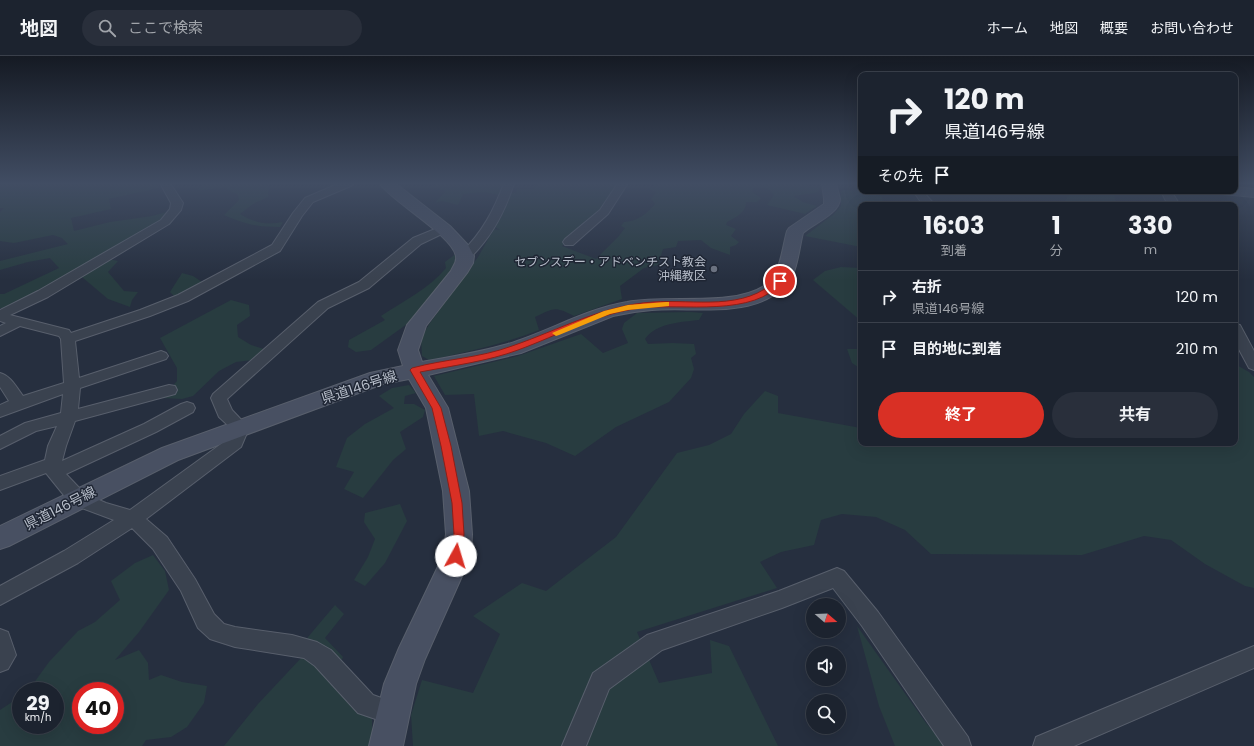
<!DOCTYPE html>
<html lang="ja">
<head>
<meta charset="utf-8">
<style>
  :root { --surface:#1c232f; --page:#292f3b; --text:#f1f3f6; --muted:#a0a4aa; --line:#3a404b; --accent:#d93025 }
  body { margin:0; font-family:Poppins,"Noto Sans JP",sans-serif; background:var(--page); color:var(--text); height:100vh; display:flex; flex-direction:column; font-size:15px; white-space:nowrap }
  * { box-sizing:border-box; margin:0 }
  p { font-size:13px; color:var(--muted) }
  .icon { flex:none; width:22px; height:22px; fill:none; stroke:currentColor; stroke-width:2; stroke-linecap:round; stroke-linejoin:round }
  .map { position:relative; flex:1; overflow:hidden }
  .side { position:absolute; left:858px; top:146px; width:380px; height:244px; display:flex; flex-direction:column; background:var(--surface); border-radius:8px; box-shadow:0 4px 16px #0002,0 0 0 1px var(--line) }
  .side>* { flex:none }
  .hud { position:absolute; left:858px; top:16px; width:380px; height:122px; border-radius:8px; box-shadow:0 4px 16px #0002,0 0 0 1px var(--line); background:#1c232f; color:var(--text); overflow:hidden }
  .needle { width:26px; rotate:109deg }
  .tools { position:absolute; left:806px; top:542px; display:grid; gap:8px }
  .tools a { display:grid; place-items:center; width:40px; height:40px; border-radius:50%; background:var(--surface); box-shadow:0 4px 16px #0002,0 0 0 1px var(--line); font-size:20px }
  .speed { position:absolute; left:12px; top:626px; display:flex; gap:8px; font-size:20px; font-weight:700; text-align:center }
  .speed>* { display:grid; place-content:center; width:52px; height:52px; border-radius:50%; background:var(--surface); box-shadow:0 4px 16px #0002,0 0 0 1px var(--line); line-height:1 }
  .speed small { font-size:10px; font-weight:400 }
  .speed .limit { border:6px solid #d22; background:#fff; color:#111 }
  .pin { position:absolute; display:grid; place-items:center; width:34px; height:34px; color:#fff; margin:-17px; border:2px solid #fff; border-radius:50%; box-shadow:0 1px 4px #0007 }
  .me { position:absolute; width:44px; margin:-22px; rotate:6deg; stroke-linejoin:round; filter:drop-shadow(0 0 3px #0008) }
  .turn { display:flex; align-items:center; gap:14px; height:84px; padding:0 20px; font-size:18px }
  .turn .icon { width:52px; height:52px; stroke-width:2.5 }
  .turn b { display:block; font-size:28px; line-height:34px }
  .then { display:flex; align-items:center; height:38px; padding:0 20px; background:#0003; gap:8px; font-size:15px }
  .eta { display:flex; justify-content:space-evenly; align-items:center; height:68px; text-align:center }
  .eta b { font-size:24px; font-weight:700; line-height:28px }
  .action { display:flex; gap:8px; margin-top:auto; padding:8px 20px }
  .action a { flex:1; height:46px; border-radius:24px; background:var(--accent); color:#fff; font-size:16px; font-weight:700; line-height:46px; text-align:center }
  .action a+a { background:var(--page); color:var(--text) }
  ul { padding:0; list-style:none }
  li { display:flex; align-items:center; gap:12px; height:52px; padding:0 20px; border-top:1px solid var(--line) }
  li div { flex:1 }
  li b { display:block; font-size:15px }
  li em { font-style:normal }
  header { display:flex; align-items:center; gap:24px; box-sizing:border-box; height:56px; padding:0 20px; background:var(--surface); border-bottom:1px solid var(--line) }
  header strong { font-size:19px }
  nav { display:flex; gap:22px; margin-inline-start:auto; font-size:14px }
  .search { width:280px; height:36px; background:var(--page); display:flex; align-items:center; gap:10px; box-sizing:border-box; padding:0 14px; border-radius:22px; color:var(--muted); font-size:15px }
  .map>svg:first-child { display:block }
  .green { fill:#283c40; fill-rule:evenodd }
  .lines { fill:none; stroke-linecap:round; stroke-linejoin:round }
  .street-casing { stroke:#585f6c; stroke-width:2 }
  .secondary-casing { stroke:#585f6c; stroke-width:2 }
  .street { fill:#3a424f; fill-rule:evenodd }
  .secondary { fill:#485062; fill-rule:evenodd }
  .route { fill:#d93025; stroke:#8d1f18 }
  .slow { fill:#f59e0b }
  .worship-dot { fill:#6b7280; stroke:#1f2634; stroke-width:1.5 }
  .labels { text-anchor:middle; stroke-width:3; stroke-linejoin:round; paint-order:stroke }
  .far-poi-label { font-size:12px; fill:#b6bdc9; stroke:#1f2634; text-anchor:end }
  .street-label { font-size:14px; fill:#b6bdc9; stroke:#1f2634 }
</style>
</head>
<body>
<header>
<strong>地図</strong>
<div class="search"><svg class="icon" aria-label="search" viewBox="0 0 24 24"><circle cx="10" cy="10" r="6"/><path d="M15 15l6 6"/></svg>ここで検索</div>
<nav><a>ホーム</a><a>地図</a><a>概要</a><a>お問い合わせ</a></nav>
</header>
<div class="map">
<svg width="1254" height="690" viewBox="0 0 1254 690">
  <rect width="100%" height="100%" fill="#262f3f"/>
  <!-- green -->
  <g class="green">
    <path d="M0 127H155L158 132 109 143 111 153 71 162 74 175 110 166 152 160 167 156 161 165 5 253 0 252V238H4L59 212 50 202 28 206 0 214V205L68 188 62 182 53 179 14 187 0 185V156L4 152H0Z"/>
    <path d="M203 127H269L268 141 253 148 240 158C255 167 266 169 283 166L280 171C256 171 245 168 224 159L239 144 238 139 226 132 198 134Z"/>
    <path d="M439 127H496L504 129 500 139 483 136 463 138 458 149 442 145 435 147 446 135 433 131Z"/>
    <path d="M539 127H619L598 157 562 190 596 203 618 181 625 172 621 170 624 166C636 166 648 157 655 148L651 143 656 136 650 133 655 127H805V129L819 132V135L815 137 793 140 803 146 817 150 805 158 767 149 774 139C768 132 762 128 753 133L752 136 761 142 757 146H746C746 157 736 161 727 166L726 169 736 173 731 180 739 186 736 189 730 191V199L711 192 701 184 678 185 676 191 663 193 658 209 644 212 620 230 622 243 574 260C554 250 555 252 535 261L539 274C504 288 466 296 429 304L422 300 421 282 430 267 478 201 494 173 500 174 495 171 510 137H516L517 133H532Z"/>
    <path d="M858 133 881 140 885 149H861V191L805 180 834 158 841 150V135Z"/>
    <path d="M1071 135H1105L1114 137 1116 149H1063Z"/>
    <path d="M457 197 459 207 407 268 371 294 356 296 348 291 349 284 385 264 381 260C403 245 429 233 446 212L445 206Z"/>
    <path d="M109 203 118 205 108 216 124 235 138 236 132 244 130 251 108 243 82 221Z"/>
    <path d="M841 211 861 212V265L813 224 825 215Z"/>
    <path d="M182 217 193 220 202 226 175 241 170 236Z"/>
    <path d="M231 244 249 249 250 260 237 269 238 281 251 289 264 293 253 304 236 306 219 315 193 340 182 343 162 342 177 325V312L160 282Z"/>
    <path d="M690 256 703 257 699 264C681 266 656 267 645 283L648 288 672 287 694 288 696 298 691 302 694 313 691 322 669 346 616 371 575 400 546 387 503 375 479 380 474 338 445 339 434 320 518 300 581 278 603 297 628 287 622 273 624 267 637 257Z"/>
    <path d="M847 293H861V313L852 307Z"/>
    <path d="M1235 308 1249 316 1254 321V532L1245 530 1205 508 1171 484 1144 480 1082 499 931 498 905 474 876 461 842 458 821 464 814 489 781 496 760 506 777 532 637 576 659 627 712 617 710 584 729 590 778 690H413L411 659 422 624 473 637 500 578 473 560 522 527 546 535 616 481 677 397 709 389 731 378 744 358 765 335 778 340V357L861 372V387H1235Z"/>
    <path d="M409 329 416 337 405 340 404 348H414L425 354 423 361 400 376 406 393 393 404 363 442 344 433 354 416 336 411 347 382 365 368 394 352 379 340 392 332Z"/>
    <path d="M400 448 407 465 385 507 365 530 354 524 368 501 375 483 364 466 365 457Z"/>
    <path d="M153 499 165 515 169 534 139 576 115 604 139 594 148 607 149 624 161 619 182 626 207 630 204 647 187 671 171 681 146 684 142 690H0V654L21 640V669H55V635H28L49 606 78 575 95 566 120 544 111 525 135 507ZM81 635H115V669H81Z"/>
    <path d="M335 549 344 558 325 582 343 601 335 620 353 644 372 663V690H224L258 648 302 601 308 581Z"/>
    <path d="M857 570 926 667 946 690H895L879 650Z"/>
  </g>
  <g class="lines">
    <!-- street casing -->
    <g class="street-casing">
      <g id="street">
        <path d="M160 127H170L183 147 181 154 169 168 48 241 10 259 69 274 71 277 140 254 178 239 272 189 293 157 305 142 340 127H354L353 129 313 146 302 160 280 195 188 245 150 260 75 285 79 322 161 295 166 297 168 300 166 303 80 332 78 353 169 329 175 330 177 334 175 338 75 365 66 390 62 405 144 368 181 348 187 346 193 348 195 352 193 356 156 376 66 418 85 438 106 447 130 454 228 383 232 373 219 361 211 342 213 338 318 246 359 226 413 182 440 171H448L450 173 448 175 421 188 369 232 328 252 227 343 232 354 249 372 241 391 146 463 167 481 195 523 214 558 224 568 235 571 292 579 317 586 331 594 373 639 401 649 405 657 401 665 393 669 358 657 315 610 304 602 235 591 210 583 198 572 181 535 153 493 132 472 78 507 0 549V530L64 495 114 464 71 448 46 417 0 434V420L45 404 48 390 57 370 36 375 0 393V380L25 367 61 357 63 338 0 361V349L9 345 0 331V317C11 320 16 331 23 340L64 327 61 283 59 280 20 270 0 280V270L6 267 0 265V254L38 235 161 164 170 153 171 147Z"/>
        <path d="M504 127H514C505 156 492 181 469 203H461L459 200 461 197C482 177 494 154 504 127Z"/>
        <path d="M618 127H628L608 158 573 189H565L563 186 565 183 600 154Z"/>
        <path d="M916 135H926V139L935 149H923L916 139Z"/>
        <path d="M1161 135H1171L1180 149H1168Z"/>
        <path d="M1235 268 1240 269 1254 295V314L1249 312 1235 286Z"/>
        <path d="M837 512 844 515 878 556 968 681 971 690H944L862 570 833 532 782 552 662 594 609 633 586 690H562L593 617 647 579 779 535Z"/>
        <path d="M0 573 8 576 16 599 8 613 0 616Z"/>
        <path d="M1254 590V612L1074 690H1033L1036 681Z"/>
      </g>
    </g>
    <!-- secondary casing -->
    <g class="secondary-casing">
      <g id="secondary">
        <path d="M379 127H395L450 170 468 189 474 200 473 207 467 217 426 270 418 294 422 306C450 301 480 296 508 288 548 276 585 253 627 246 668 238 731 251 764 230 781 219 782 192 787 175L789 172 824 148V143L822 127H836C837 132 839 138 840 143 840 157 813 168 803 177 800 188 798 208 793 218 767 266 697 250 652 254 639 255 626 257 613 260L521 297 428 319 448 352 469 435 472 478 471 500 425 603 416 628 403 690H369L384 628 399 592 443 500 446 478 443 435 426 352 409 323 383 328 178 404 9 490 0 493V470L162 392 370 317 403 310 398 294 407 269 451 215C453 210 457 206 456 201 455 181 391 145 379 127Z"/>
        <path d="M1235 131 1254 133V141L1222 138 1220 135H1235Z"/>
      </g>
    </g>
    <!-- street -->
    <use href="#street" class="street"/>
    <!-- secondary -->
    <use href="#secondary" class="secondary"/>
  </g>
  <!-- sky -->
  <linearGradient id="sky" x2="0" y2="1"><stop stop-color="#151a23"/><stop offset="0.57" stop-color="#414d63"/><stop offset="1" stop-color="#414d63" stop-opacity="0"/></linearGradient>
  <rect width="1254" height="224" fill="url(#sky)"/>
  <!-- route -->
  <path class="route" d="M777 223H782L783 225C754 262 683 247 641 252 598 257 559 279 518 294 489 305 451 310 420 316L441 352 451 390 462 447 464 478 462 500 460 504 456 505 453 504 451 500 454 478 452 447 441 390 432 352 410 314 412 312C445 303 480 302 512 290 559 274 603 249 653 246 694 243 745 256 777 223Z"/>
  <!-- slow -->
  <path class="slow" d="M666 246H669V250L628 254 610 258 559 279 556 280 552 277 604 255 628 249Z"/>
  <!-- markers -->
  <circle class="worship-dot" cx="714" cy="213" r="4"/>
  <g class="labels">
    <!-- far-poi labels -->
    <g class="far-poi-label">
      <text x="706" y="210">セブンスデー・アドベンチスト教会<tspan x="706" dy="14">沖縄教区</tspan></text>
    </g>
    <!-- street labels -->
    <g class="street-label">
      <text transform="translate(359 331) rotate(-18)" y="5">県道146号線</text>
      <text transform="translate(60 452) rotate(-27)" y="5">県道146号線</text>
    </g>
  </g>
</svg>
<div class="tools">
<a><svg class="needle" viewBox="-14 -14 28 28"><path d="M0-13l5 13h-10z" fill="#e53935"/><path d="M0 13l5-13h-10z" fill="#a0a4aa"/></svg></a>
<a><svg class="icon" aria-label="sound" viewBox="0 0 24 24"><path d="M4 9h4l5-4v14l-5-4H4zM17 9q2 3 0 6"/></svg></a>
<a><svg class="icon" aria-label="search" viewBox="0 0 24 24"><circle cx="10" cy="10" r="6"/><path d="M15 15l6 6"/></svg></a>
</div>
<div class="speed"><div>29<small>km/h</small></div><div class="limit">40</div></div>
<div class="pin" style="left:780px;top:225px;background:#d93025"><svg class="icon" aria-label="arrive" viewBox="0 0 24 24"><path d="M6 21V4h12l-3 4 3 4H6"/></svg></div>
<svg class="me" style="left:456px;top:500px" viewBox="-20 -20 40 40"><circle r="19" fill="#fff"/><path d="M0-13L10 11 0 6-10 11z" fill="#d93025"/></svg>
<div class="hud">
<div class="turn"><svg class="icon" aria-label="right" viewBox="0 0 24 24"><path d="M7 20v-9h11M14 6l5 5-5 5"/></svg><div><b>120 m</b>県道146号線</div></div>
<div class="then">その先<svg class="icon" aria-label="arrive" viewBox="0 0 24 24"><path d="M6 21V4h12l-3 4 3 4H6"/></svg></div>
</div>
<section class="side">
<div class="eta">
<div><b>16:03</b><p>到着</p></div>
<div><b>1</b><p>分</p></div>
<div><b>330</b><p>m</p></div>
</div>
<ul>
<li><svg class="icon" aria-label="right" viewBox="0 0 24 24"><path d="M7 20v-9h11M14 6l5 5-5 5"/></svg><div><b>右折</b><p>県道146号線</p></div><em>120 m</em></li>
<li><svg class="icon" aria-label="arrive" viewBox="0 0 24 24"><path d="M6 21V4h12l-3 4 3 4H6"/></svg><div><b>目的地に到着</b></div><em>210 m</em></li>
</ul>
<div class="action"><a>終了</a><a>共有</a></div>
</section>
</div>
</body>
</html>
